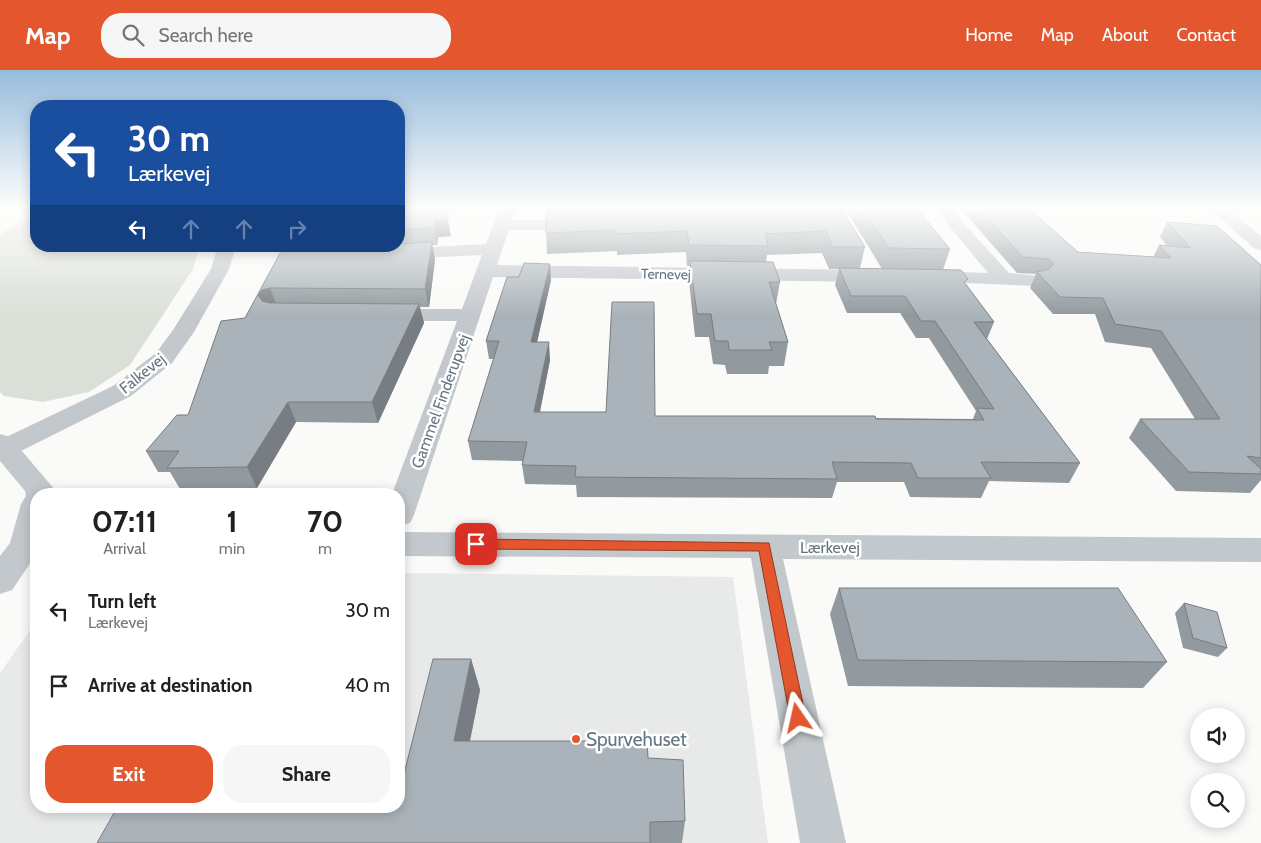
<!DOCTYPE html>
<html lang="en">
<head>
<meta charset="utf-8">
<style>
  :root { --surface:#fff; --page:#f6f6f6; --text:#202124; --muted:#757577; --accent:#e4572e }
  body { margin:0; font-family:Cabin,sans-serif; background:var(--page); color:var(--text); height:100vh; display:flex; flex-direction:column; font-size:19px; white-space:nowrap }
  * { box-sizing:border-box; margin:0 }
  p { font-size:16px; color:var(--muted) }
  .icon { flex:none; width:28px; height:28px; fill:none; stroke:currentColor; stroke-width:2; stroke-linecap:round; stroke-linejoin:round }
  .map { position:relative; flex:1; overflow:hidden }
  .panel { position:absolute; left:30px; top:418px; width:375px; height:325px; display:flex; flex-direction:column; background:var(--surface); border-radius:20px; box-shadow:0 2px 12px #0003 }
  .panel>* { flex:none }
  .top-card { position:absolute; left:30px; top:30px; width:375px; height:152px; border-radius:20px; box-shadow:0 2px 12px #0003; background:#1a4fa0; color:#fff; overflow:hidden }
  .buttons { position:absolute; left:1190px; top:638px; display:grid; gap:10px }
  .buttons a { display:grid; place-items:center; width:55px; height:55px; border-radius:50%; background:var(--surface); box-shadow:0 2px 12px #0003; font-size:25px }
  .pin { position:absolute; display:grid; place-items:center; width:42px; height:42px; color:#fff; margin:-21px; border-radius:10px; box-shadow:0 2px 8px #0006 }
  .me { position:absolute; width:55px; margin:-28px; rotate:349deg; stroke-linejoin:round; filter:drop-shadow(0 0 4px #0008) }
  .turn { display:flex; align-items:center; gap:18px; height:105px; padding:0 15px; font-size:22px }
  .turn .icon { width:65px; height:65px; stroke-width:2.5 }
  .turn b { display:block; font-size:35px; line-height:42px }
  .lanes { display:flex; align-items:center; height:48px; padding:0 15px; background:#0003; justify-content:center; gap:25px; direction:ltr }
  .lanes .off { opacity:.35 }
  .eta { display:flex; justify-content:space-evenly; align-items:center; height:85px; text-align:center }
  .eta b { font-size:30px; font-weight:800; line-height:35px }
  .action { display:flex; gap:10px; margin-top:auto; padding:10px 15px }
  .action a { flex:1; height:58px; border-radius:20px; background:var(--accent); color:#fff; font-size:20px; font-weight:800; line-height:58px; text-align:center }
  .action a+a { background:var(--page); color:var(--text) }
  ul { padding:0; list-style:none }
  li { display:flex; align-items:center; gap:15px; height:75px; padding:0 15px }
  li div { flex:1 }
  li b { display:block; font-size:19px }
  li em { font-style:normal }
  header { display:flex; align-items:center; gap:30px; box-sizing:border-box; height:70px; padding:0 25px; background:var(--accent); color:#fff }
  header strong { font-size:24px }
  nav { display:flex; gap:28px; margin-inline-start:auto; font-size:18px }
  .search { width:350px; height:45px; background:var(--page); display:flex; align-items:center; gap:12px; box-sizing:border-box; padding:0 18px; border-radius:20px; color:var(--muted); font-size:19px }
  .map>svg:first-child { display:block }
  .built { fill:#e8e9e9 }
  .green { fill:#dadfd7 }
  .lines { fill:none; stroke-linecap:round; stroke-linejoin:round }
  .minor { fill:#c3c8cc; fill-rule:evenodd }
  .tertiary { fill:#c3c8cc; fill-rule:evenodd }
  .wall { fill:#929a9f }
  .shaded-wall { fill:#777d82 }
  .building { fill:#aab3b9; stroke:#777d82 }
  .route { fill:#e4572e; stroke:#94391e }
  .poi-dot { fill:#e4572e; stroke:#fff; stroke-width:2 }
  .labels { text-anchor:middle; stroke-width:5; stroke-linejoin:round; paint-order:stroke }
  .far-street-label { font-size:14px; fill:#657683; stroke:#fff }
  .street-label { font-size:16px; fill:#657683; stroke:#fff }
  .near-poi-label { font-size:19px; fill:#657683; stroke:#fff; text-anchor:start }
</style>
</head>
<body>
<header>
<strong>Map</strong>
<div class="search"><svg class="icon" aria-label="search" viewBox="0 0 24 24"><circle cx="10" cy="10" r="6"/><path d="M15 15l6 6"/></svg>Search here</div>
<nav><a>Home</a><a>Map</a><a>About</a><a>Contact</a></nav>
</header>
<div class="map">
<svg width="1261" height="773" viewBox="0 0 1261 773">
  <rect width="100%" height="100%" fill="#fafaf8"/>
  <!-- built -->
  <path class="built" d="M399 503 733 507 768 773H0V603L36 552V736H399Z"/>
  <!-- green -->
  <path class="green" d="M36 140V176H200L193 199 130 295 89 322 43 332 4 326 0 322V165Z"/>
  <g class="lines">
    <!-- minor -->
    <g class="minor">
      <path d="M399 138H456L448 143 399 147Z"/>
      <path d="M500 138H516L512 150H582L588 151 590 155 588 159 582 160H509L497 195 875 200 882 202 885 206 882 210 875 212 493 207 414 445 410 453 399 456V424H392L457 251H384L377 249 374 245 377 241 384 239H462L482 185 398 189 392 188 389 184 392 180 398 179 486 174Z"/>
      <path d="M934 138H950L1009 203 1041 206 1044 210 1041 214 1034 216 924 211 921 207 924 203 931 201 988 203Z"/>
      <path d="M1209 138H1226L1261 166V180L1255 179Z"/>
      <path d="M218 176H236L229 199 194 262 172 293 131 326 15 384 5 387 0 385V370L113 316 156 283 173 260 211 199Z"/>
      <path d="M399 462 1261 468V492L783 489 846 773H800L751 488 399 486Z"/>
    </g>
    <!-- tertiary -->
    <path class="tertiary" d="M0 364 10 367 55 420 54 424H36V485L12 520 0 524V486L10 473 21 434 26 426 25 421 0 391Z"/>
  </g>
  <!-- wall -->
  <g class="wall">
    <path d="M399 138 451 166 438 167 437 175H432L435 190 429 237H420L424 253 378 353 296 352 257 418 180 419 170 402H158L146 381 188 345 245 248 284 176H399Z"/>
    <path d="M546 138H841L865 177 860 198 882 199 845 138H916L950 179 943 200 966 214 994 252 987 269 1080 393 1069 413 989 411 981 428 910 427 904 412H837L832 428 577 427 576 415 525 414 522 395 523 391 472 390 468 371 494 289H489L486 271 551 210 537 272 550 290 540 342 655 346 973 349 976 341 929 268H916L900 243H847L835 215 839 199H829L822 183 767 185 766 192 780 212 776 234 788 272 784 296H769L768 304H727L725 295 713 294 709 267H695L689 212 690 196H687L686 182 617 185V181L547 184 546 163Z"/>
    <path d="M960 138H1028L1078 182 1153 187 1159 175 1167 176 1160 167 1167 152 1261 195V410L1250 423 1176 421 1129 368 1140 349H1195L1151 278 1105 272 1095 244H1053L1030 218 1036 204 1017 203Z"/>
    <path d="M839 518 1167 592 1143 618 848 616 830 544Z"/>
    <path d="M1184 533 1227 578 1218 587 1183 578 1175 543Z"/>
    <path d="M471 589 480 620 470 671 648 688 685 751 682 773H97L403 708Z"/>
  </g>
  <!-- shaded-wall -->
  <g class="shaded-wall">
    <path d="M448 149 451 166 438 167 437 175 434 158 435 151Z"/>
    <path d="M432 172 435 190 429 237 425 219Z"/>
    <path d="M301 176H314L316 181 308 183Z"/>
    <path d="M550 194 551 210 533 290 531 272Z"/>
    <path d="M270 218 277 236 265 244 258 225 262 220Z"/>
    <path d="M419 234 424 253 378 353 372 332Z"/>
    <path d="M549 272 550 290 536 361 534 342Z"/>
    <path d="M288 332 296 352 257 418 247 397Z"/>
    <path d="M471 589 480 620 464 700 454 671Z"/>
  </g>
  <!-- building -->
  <g class="building">
    <path d="M399 138H446L448 149 435 151 434 158 399 160Z"/>
    <path d="M791 138H841L865 177H833L826 161 765 164 768 176 689 175 687 161 617 164 616 160 546 163V142H782L790 140Z"/>
    <path d="M862 138H916L950 179 889 178Z"/>
    <path d="M978 138H1028L1078 182 1171 188 1159 175 1191 178 1167 152 1217 156 1261 195V388L1247 386 1261 399V404L1189 402 1140 349H1220L1161 261 1115 254 1103 228 1060 227 1037 202 1049 199 1053 194 1049 189 1023 187Z"/>
    <path d="M432 172 425 219 270 218 262 220 258 225 262 231 270 233 419 234 372 332H288L247 397 167 398 179 381H146L177 345H188L221 251 245 248 284 176H302L303 177 311 179 366 176H399V174Z"/>
    <path d="M690 191 773 192 780 212H769L788 272H769L772 280H729L728 271H715L711 244H697Z"/>
    <path d="M524 193 550 194 531 272H549L534 342H606L612 232H654L655 346H875L876 349 984 350 977 338 994 339 935 251H921L905 226H851L839 198 961 200 968 209 964 212 994 252H974L1080 393 981 392 991 408H918L911 393 832 392 837 409 575 407 576 396 522 395 527 372 468 371 499 271H486L507 207H519Z"/>
    <path d="M839 518H1118L1167 592 858 590Z"/>
    <path d="M1184 533 1217 542 1227 578 1193 568Z"/>
    <path d="M433 589H471L454 671H647L648 688 683 690 685 751 650 752V773H97L118 736H399V708H403Z"/>
  </g>
  <!-- sky -->
  <linearGradient id="sky" x2="0" y2="1"><stop stop-color="#96bcdc"/><stop offset="0.56" stop-color="#fdfdfc"/><stop offset="1" stop-color="#fdfdfc" stop-opacity="0"/></linearGradient>
  <rect width="1261" height="246" fill="url(#sky)"/>
  <!-- route -->
  <path class="route" d="M476 469 769 473 806 648 804 654 798 656 792 654 790 648 759 481 476 479 469 474Z"/>
  <!-- markers -->
  <circle class="poi-dot" cx="576" cy="669" r="5"/>
  <g class="labels">
    <!-- far-street labels -->
    <g class="far-street-label">
      <text transform="translate(666 204) rotate(1)" y="5">Ternevej</text>
    </g>
    <!-- street labels -->
    <g class="street-label">
      <text transform="translate(142 303) rotate(-39)" y="6">Falkevej</text>
      <text transform="translate(440 331) rotate(-70)" y="6">Gammel Finderupvej</text>
      <text x="830" y="483">Lærkevej</text>
    </g>
    <!-- near-poi labels -->
    <g class="near-poi-label">
      <text x="586" y="676">Spurvehuset</text>
    </g>
  </g>
</svg>
<div class="buttons">
<a><svg class="icon" aria-label="sound" viewBox="0 0 24 24"><path d="M4 9h4l5-4v14l-5-4H4zM17 9q2 3 0 6"/></svg></a>
<a><svg class="icon" aria-label="search" viewBox="0 0 24 24"><circle cx="10" cy="10" r="6"/><path d="M15 15l6 6"/></svg></a>
</div>
<div class="pin" style="left:476px;top:474px;background:#d93025"><svg class="icon" aria-label="arrive" viewBox="0 0 24 24"><path d="M6 21V4h12l-3 4 3 4H6"/></svg></div>
<svg class="me" style="left:798px;top:648px" viewBox="-20 -20 40 40"><path d="M0-17L14 15 0 8-14 15z" fill="#e4572e" stroke="#fff" stroke-width="4"/></svg>
<div class="top-card">
<div class="turn"><svg class="icon" aria-label="left" viewBox="0 0 24 24"><path d="M17 20v-9H6M10 6l-5 5 5 5"/></svg><div><b>30 m</b>Lærkevej</div></div>
<div class="lanes"><svg class="icon" aria-label="left" viewBox="0 0 24 24"><path d="M17 20v-9H6M10 6l-5 5 5 5"/></svg><svg class="icon off" aria-label="ahead" viewBox="0 0 24 24"><path d="M12 20V5M6 11l6-6 6 6"/></svg><svg class="icon off" aria-label="ahead" viewBox="0 0 24 24"><path d="M12 20V5M6 11l6-6 6 6"/></svg><svg class="icon off" aria-label="right" viewBox="0 0 24 24"><path d="M7 20v-9h11M14 6l5 5-5 5"/></svg></div>
</div>
<section class="panel">
<div class="eta">
<div><b>07:11</b><p>Arrival</p></div>
<div><b>1</b><p>min</p></div>
<div><b>70</b><p>m</p></div>
</div>
<ul>
<li><svg class="icon" aria-label="left" viewBox="0 0 24 24"><path d="M17 20v-9H6M10 6l-5 5 5 5"/></svg><div><b>Turn left</b><p>Lærkevej</p></div><em>30 m</em></li>
<li><svg class="icon" aria-label="arrive" viewBox="0 0 24 24"><path d="M6 21V4h12l-3 4 3 4H6"/></svg><div><b>Arrive at destination</b></div><em>40 m</em></li>
</ul>
<div class="action"><a>Exit</a><a>Share</a></div>
</section>
</div>
</body>
</html>
